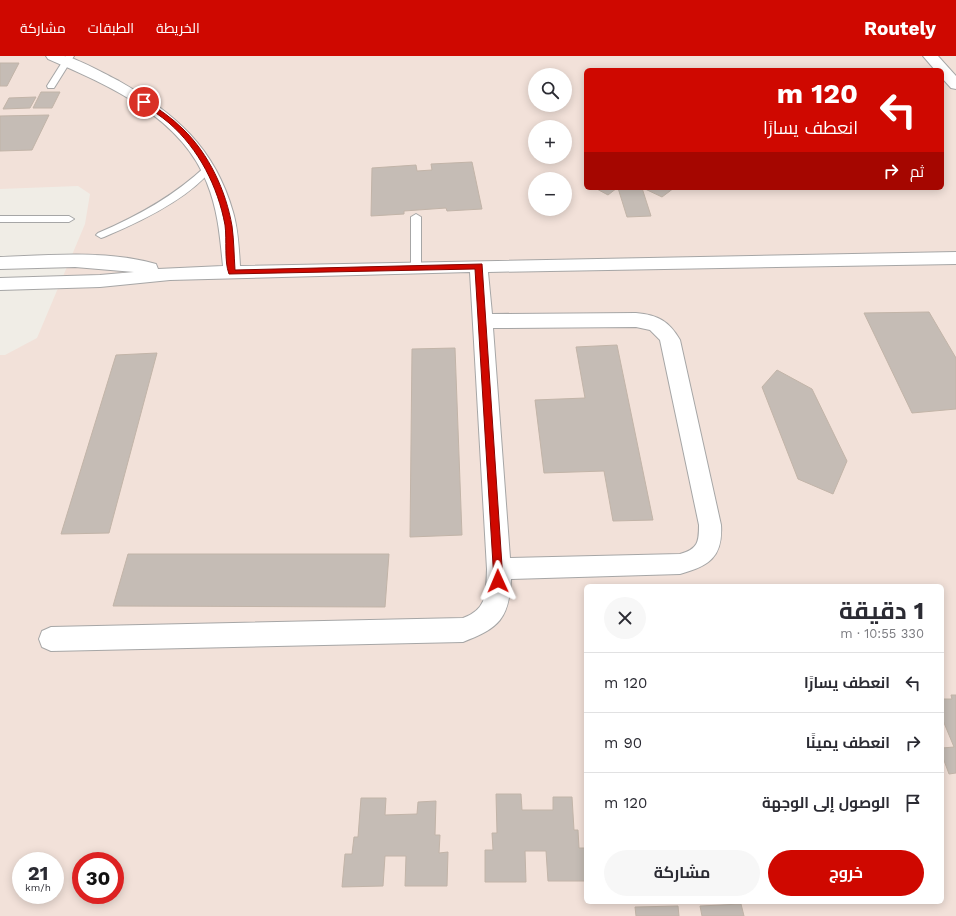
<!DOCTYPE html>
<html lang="ar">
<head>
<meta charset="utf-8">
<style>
  :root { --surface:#fff; --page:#f7f7f7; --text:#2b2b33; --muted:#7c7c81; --line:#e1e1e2; --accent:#cf0800 }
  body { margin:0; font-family:"Work Sans",Cairo,sans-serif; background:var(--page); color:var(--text); direction:rtl; height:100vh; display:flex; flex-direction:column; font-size:15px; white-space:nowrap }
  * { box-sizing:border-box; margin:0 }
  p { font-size:13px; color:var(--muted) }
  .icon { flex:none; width:22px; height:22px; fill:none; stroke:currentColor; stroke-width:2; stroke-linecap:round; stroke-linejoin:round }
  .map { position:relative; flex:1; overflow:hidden; direction:ltr }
  .drawer { position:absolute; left:584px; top:528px; width:360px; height:320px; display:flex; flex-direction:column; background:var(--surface); border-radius:6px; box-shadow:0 2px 10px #0003; direction:rtl }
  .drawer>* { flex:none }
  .banner { position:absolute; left:584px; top:12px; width:360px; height:122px; border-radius:6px; box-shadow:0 2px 10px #0003; direction:rtl; background:#cf0800; color:#fff; overflow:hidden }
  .fabs { position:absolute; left:528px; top:12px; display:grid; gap:8px }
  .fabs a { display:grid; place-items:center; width:44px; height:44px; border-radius:50%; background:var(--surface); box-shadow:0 2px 10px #0003; font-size:20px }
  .speed { position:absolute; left:12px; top:796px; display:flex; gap:8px; font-size:20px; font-weight:700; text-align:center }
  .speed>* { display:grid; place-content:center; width:52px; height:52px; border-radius:50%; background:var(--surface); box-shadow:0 2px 10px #0003; line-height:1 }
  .speed small { font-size:10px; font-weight:400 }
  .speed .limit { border:6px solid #d22; background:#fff; color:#111 }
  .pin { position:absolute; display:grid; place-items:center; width:34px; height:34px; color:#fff; margin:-17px; border:2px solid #fff; border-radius:50%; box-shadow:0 1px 4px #0007 }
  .me { position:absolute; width:44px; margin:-22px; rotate:359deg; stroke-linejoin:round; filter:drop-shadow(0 0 3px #0008) }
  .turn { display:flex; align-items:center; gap:14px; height:84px; padding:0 20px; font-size:18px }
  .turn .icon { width:52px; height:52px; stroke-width:2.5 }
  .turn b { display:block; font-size:28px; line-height:34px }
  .then { display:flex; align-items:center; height:38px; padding:0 20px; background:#0003; gap:8px; font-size:15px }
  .round { display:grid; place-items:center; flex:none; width:42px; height:42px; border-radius:21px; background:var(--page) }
  .overview { display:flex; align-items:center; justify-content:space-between; height:68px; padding:0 20px }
  h1 { font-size:24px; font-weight:700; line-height:30px }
  .cta { display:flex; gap:8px; margin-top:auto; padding:8px 20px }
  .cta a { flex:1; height:46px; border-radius:24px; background:var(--accent); color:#fff; font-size:16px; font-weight:700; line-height:46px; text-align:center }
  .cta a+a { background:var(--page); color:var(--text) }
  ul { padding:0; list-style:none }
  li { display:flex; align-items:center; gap:12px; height:60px; padding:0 20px; border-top:1px solid var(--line) }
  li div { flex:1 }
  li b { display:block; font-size:15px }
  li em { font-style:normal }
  header { display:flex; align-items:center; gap:24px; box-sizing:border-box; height:56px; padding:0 20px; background:var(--accent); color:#fff }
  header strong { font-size:19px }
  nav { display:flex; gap:22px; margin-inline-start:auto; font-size:14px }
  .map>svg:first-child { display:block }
  .military { fill:#f2e1d9; fill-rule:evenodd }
  .building { fill:#c5bcb5; stroke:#c2b4a8 }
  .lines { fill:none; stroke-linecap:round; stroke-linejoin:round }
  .service-casing { stroke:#a6a6a6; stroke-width:2 }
  .minor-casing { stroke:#a6a6a6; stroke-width:2 }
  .service { fill:#fff; fill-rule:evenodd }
  .minor { fill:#fff; fill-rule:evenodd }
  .route { fill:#cf0800; stroke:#870500 }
</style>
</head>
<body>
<header>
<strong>Routely</strong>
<nav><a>الخريطة</a><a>الطبقات</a><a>مشاركة</a></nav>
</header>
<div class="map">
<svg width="956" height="860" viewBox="0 0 956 860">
  <rect width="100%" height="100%" fill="#f0ede6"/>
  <!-- military -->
  <path class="military" d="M0 0H956V860H0V299H5L37 282 85 168 90 138 78 130 0 133ZM586 14H942V132H586ZM535 19H565V49H535ZM535 71H565V101H535ZM535 123H565V153H535ZM586 530H942V846H586ZM21 805H55V839H21ZM81 805H115V839H81Z"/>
  <!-- building -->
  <g class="building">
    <path d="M0 7H19L7 30H0Z"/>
    <path d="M41 36H60L52 52H33Z"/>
    <path d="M36 41 30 52 3 53 9 42Z"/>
    <path d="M49 59 32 94 0 95V60Z"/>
    <path d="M472 106 482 153 447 155 446 152 404 155V158L371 160 372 112 416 109 417 115 432 114 431 108Z"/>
    <path d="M595 132H617L608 139Z"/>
    <path d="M618 132H642L651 160 627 161Z"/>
    <path d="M643 132H674L662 141Z"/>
    <path d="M929 256 956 302V353L912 357 864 257Z"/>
    <path d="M617 289 653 464 613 465 604 415 544 417 535 344 585 342 576 291Z"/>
    <path d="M455 292 462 479 410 481 412 293Z"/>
    <path d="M157 297 109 477 61 478 116 299Z"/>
    <path d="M777 314 812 333 847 405 833 438 798 423 762 331Z"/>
    <path d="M128 498H389L385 551 113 550Z"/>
    <path d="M951 639H956V717L949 718 942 699V692L954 691 942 662V643H952Z"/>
    <path d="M496 738H521L522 754H553V741H572L574 774H578L579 792H586V825H548L546 795H525L526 826H485V794H493L492 777H497Z"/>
    <path d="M361 742H386L385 759 417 758 418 746 436 745 435 779H440L439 797 448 796 447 830H405L406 800H385L383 830 342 831 345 798H352L354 781H358Z"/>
    <path d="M741 848 744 860H702L700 850Z"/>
    <path d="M678 850 679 860H636L635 851Z"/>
  </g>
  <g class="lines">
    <!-- service casing -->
    <g class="service-casing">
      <g id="service">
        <path d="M66 0H74L54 32H48L47 30Z"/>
        <path d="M209 109 213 112C189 143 140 166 104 181L101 182 96 179 98 177C138 160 174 140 206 110Z"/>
        <path d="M416 158 421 161V212L416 215 411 212V161Z"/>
        <path d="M0 160H69L74 163 69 166H0Z"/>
      </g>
    </g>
    <!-- minor casing -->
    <g class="minor-casing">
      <g id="minor">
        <path d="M46 0C52 0 59 0 64 0 77 2 107 19 119 25 175 57 215 92 233 156 238 173 239 192 240 210L956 196V208L488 216 492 258 636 257C658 259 669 265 680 284L721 469C723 501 709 510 680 518L511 523C509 563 499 572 463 586L51 595 42 591 39 583 42 575 51 571 463 562C488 553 486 536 487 513L470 216 170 224 100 231 0 234V222L100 219 134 216 75 211 0 213V201C50 199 108 194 156 208L158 213 223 210C220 181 218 154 207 127 182 61 108 29 48 3ZM636 271 650 274 660 284 699 469C699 486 698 493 680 498L510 502 493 272Z"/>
        <path d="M923 0H938L956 20V33L951 32 942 22V14H935Z"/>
      </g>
    </g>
    <!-- service -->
    <use href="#service" class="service"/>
    <!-- minor -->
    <use href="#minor" class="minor"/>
  </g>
  <!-- route -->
  <path class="route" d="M142 45H146C159 53 172 62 183 73 209 98 226 135 232 170 234 185 234 199 235 214L482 208 503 525 502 528 498 529 495 528 494 525 475 213 229 218C224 205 227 184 225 169 218 131 199 93 169 67 161 60 151 54 142 47Z"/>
</svg>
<div class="fabs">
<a><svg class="icon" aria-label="search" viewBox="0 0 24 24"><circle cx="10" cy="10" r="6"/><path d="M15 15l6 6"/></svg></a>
<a>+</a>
<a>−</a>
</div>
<div class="speed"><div>21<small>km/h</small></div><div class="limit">30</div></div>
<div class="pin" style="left:144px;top:46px;background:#d93025"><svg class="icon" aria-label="arrive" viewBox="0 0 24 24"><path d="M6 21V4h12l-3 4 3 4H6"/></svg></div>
<svg class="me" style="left:498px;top:525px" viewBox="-20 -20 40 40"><path d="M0-17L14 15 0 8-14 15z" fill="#cf0800" stroke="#fff" stroke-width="4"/></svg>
<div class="banner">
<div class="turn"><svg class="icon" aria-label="left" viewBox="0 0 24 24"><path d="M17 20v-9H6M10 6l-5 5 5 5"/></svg><div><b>120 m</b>انعطف يسارًا</div></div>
<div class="then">ثم<svg class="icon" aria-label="right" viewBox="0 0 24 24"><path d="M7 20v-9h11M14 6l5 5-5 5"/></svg></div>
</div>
<section class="drawer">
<div class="overview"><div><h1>1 دقيقة</h1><p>330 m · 10:55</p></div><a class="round"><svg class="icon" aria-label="close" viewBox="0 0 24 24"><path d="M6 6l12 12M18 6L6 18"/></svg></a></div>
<ul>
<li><svg class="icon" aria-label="left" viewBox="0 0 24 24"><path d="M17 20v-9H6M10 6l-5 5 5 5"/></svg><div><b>انعطف يسارًا</b></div><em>120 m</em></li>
<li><svg class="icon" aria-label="right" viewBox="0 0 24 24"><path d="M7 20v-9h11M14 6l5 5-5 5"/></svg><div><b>انعطف يمينًا</b></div><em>90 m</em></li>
<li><svg class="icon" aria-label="arrive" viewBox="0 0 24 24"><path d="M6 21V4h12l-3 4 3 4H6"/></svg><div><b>الوصول إلى الوجهة</b></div><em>120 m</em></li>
</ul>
<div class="cta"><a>خروج</a><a>مشاركة</a></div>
</section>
</div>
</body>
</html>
